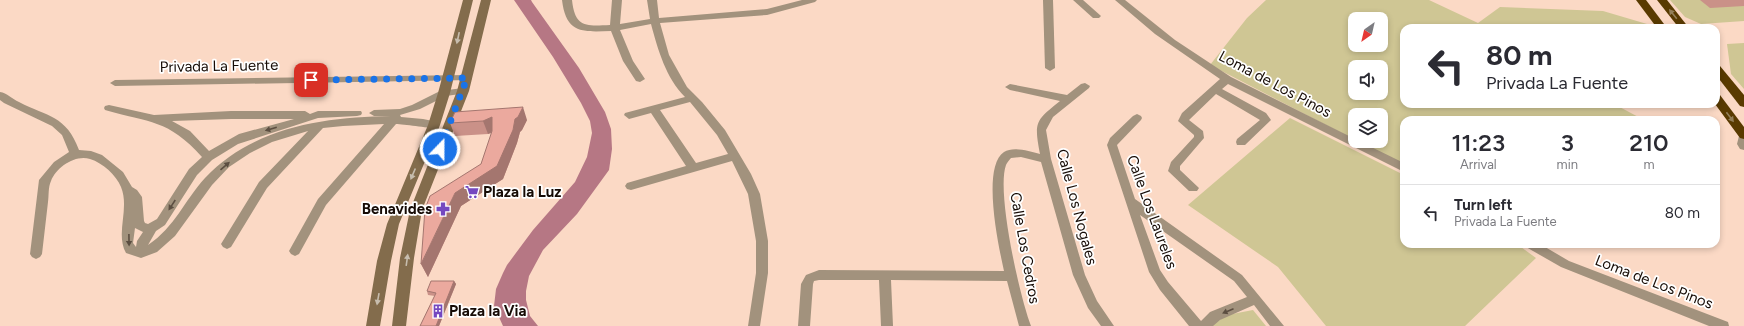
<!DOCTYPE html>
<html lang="en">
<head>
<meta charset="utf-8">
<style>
  :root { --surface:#fff; --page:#f7f7f7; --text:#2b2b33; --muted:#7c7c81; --line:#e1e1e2 }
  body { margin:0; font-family:Figtree,sans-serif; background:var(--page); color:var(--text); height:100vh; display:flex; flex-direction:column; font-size:15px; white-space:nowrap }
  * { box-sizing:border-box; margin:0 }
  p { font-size:13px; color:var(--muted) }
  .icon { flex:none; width:22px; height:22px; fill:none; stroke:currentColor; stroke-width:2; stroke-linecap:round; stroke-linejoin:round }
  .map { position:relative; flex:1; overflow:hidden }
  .side { position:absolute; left:1400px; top:116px; width:320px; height:132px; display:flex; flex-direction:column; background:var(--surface); border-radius:12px; box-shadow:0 2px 6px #0003 }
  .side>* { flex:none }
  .guide { position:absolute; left:1400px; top:24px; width:320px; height:84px; border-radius:12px; box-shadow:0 2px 6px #0003; background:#fff; color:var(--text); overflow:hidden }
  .needle { width:26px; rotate:214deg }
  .fabs { position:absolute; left:1348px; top:12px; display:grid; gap:8px }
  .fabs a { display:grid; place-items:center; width:40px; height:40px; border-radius:8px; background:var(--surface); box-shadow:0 2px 6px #0003; font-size:20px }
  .pin { position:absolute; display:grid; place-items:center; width:34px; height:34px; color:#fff; margin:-17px; border-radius:8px; box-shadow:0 2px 6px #0006 }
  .me { position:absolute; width:44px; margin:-22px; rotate:22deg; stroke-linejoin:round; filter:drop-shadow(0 0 3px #0008) }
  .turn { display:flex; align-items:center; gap:14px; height:84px; padding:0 20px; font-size:18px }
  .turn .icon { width:52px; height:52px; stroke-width:2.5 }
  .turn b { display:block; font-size:28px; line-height:34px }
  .eta { display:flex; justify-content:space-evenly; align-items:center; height:68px; text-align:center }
  .eta b { font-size:24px; font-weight:600; line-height:28px }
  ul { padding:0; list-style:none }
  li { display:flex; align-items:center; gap:12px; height:56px; padding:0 20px; border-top:1px solid var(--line) }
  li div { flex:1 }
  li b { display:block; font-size:15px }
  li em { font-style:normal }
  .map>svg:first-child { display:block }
  .green { fill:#cfc694; fill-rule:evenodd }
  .water { fill:#b67784 }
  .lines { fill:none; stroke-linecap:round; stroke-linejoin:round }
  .street { fill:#a2927d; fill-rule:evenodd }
  .secondary { fill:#836c4c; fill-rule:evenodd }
  .highway { fill:#593a00; fill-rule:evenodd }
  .wall { fill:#ca9188 }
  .shaded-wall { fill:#a4766f }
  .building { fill:#eba99e; stroke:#a4766f }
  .oneway { fill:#937f59 }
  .oneway2 { fill:#c7bdae }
  .oneway3 { fill:#5c4e41 }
  .route { stroke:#1a73e8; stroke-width:7; stroke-dasharray:0 12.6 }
  .labels { text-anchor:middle; stroke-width:3.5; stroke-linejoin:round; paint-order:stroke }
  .street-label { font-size:15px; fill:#160b05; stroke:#fff }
  .poi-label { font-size:15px; font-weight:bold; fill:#160b05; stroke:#fff; text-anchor:start }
</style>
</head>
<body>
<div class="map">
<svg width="1744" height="326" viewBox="0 0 1744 326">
  <rect width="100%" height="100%" fill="#fbd9c5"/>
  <!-- green -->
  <g class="green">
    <path d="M1266 0H1429L1478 23 1500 7 1603 11 1647 24 1650 28H1404V104H1614L1644 120H1404V165L1356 141H1381V115H1355V140L1210 65 1247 18ZM1355 19H1381V45H1355ZM1355 67H1381V93H1355Z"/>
    <path d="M1670 0H1744V21L1701 24 1685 17Z"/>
    <path d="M1744 43V89L1731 74 1727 44Z"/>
    <path d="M1290 118 1404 175V244H1517L1536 258 1465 326H1326L1278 267 1188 205Z"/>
    <path d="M1253 310 1266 326H1211L1227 315Z"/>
  </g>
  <!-- water -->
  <path class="water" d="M514 0H531L532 2 579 68 605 112 611 129 612 149 609 170 577 214 543 250 529 276 526 291V300L530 316 538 326H503L494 306 496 289 503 273 507 265 533 230 575 182 587 157 592 133 590 121 581 103 553 57Z"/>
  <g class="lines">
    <!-- street -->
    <g class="street">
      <path d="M562 0H572C575 28 586 26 610 25L612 0H622L620 24 650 19 647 0H657L659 18 767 9 802 0H817L815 2 767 15 660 23 669 55 687 87 702 102 725 130 751 174 760 194 768 241V273L760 326H748L756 273V241L748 194 732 161 631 190 627 189 625 186 627 183 686 166 651 113 629 119 624 115 625 113 685 97C666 78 658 50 651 24L620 30 633 61 645 79 640 82 636 81 623 61 611 31C583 32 566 34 562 0ZM690 102 717 135 728 154 696 163 660 110Z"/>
      <path d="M1043 0H1053L1055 68 1050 71 1045 68Z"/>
      <path d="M1073 0H1083L1101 16 1099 18H1093Z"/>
      <path d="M1115 0H1125L1175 40 1231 77 1355 139V141H1359L1404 163V172L1228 84 1222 89 1266 113 1271 120 1245 145H1237L1236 142 1237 139 1260 120 1216 94 1189 120 1203 131 1204 138 1180 166V170L1199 188 1197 191H1189L1168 171 1171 162 1194 137V135L1178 121 1182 113 1220 79 1155 34Z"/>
      <path d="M467 75 472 78 471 80 115 86 110 83 115 80Z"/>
      <path d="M1085 83 1090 86 1089 88 1053 117 1046 130 1051 159 1085 275 1097 301 1114 326H1101L1088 308 1073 275 1041 162 1021 157 1011 158C1009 160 1007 163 1006 165 996 192 1020 298 1031 326H1019L1007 281 891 280 893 326H881L879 280H819L814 281 813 284 810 326H798L801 284 806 275 819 270 1004 271C999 248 981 167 1004 152 1013 146 1029 151 1040 154 1034 122 1035 121 1060 101L1010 90 1005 87 1010 84 1067 95 1081 84Z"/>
      <path d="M463 88 468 91 467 93 446 96 420 109 400 115 401 117 423 119 438 122 439 125 438 128C433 129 404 124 396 124L326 205 299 254 295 256 291 254 289 251 318 199 384 124 343 126 323 128 267 188 231 247 227 249 223 247 221 244 259 182 308 131 272 142 250 153 229 167 212 185 175 236 157 252 141 258 126 253C115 233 130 209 121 187 116 175 103 163 90 159 76 154 56 167 51 181 48 187 49 196 48 202 46 219 44 237 42 254L40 257 36 259 32 257 30 254 39 180 54 162 69 152 62 135 52 126 4 103 0 100V92C7 93 12 99 19 102 48 117 66 115 79 150L91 151 102 155 123 172 132 187 137 190 142 197 144 221 145 223 148 224 157 219 189 169 202 157C168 119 150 123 105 110L104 108 105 106 109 105 154 115 231 111H305L310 114 318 111H361L362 113 361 115 357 116 318 118 238 144 212 160 197 175 165 225 156 231 148 245C175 227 184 201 205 178 253 127 324 117 391 116H374L369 113 374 110 400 109 412 105 440 91ZM231 119H294L239 134 209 151 190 131 172 121ZM135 228 143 232 137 241 136 247 133 243Z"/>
      <path d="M1137 114 1141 116 1142 118 1141 120 1117 145 1135 199 1242 275 1284 326H1270L1254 305 1220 320 1213 326H1189L1160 290 1149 272 1107 145 1110 138 1133 116ZM1140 215 1234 281 1247 297 1210 312 1201 321 1168 282 1160 270Z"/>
      <path d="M1744 131V150L1740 149 1737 144 1740 132Z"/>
      <path d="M1524 244H1540L1569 261 1728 322 1729 326H1709L1561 267 1526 247Z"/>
    </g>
    <!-- secondary -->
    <g class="secondary">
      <path d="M463 0H473L450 93 440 125 399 224 391 261 380 326H366L377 261 387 224 428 125 438 93Z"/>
      <path d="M481 0H491L469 91 422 210 414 258 406 326H392L400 258 410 210 457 91Z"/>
    </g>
    <!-- highway -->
    <g class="highway">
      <path d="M1636 0H1646L1667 28H1657Z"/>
      <path d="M1657 0H1667L1689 28H1679Z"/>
      <path d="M1716 65 1720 66 1744 95V107L1740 106 1716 75Z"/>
      <path d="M1716 94 1720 95 1744 127V139L1740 138 1715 104H1716Z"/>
    </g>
  </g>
  <!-- wall -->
  <g class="wall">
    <path d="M1700 0H1744V6L1710 8Z"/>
    <path d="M455 112 527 120 522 130 520 132 517 143 503 179 461 206 428 277 421 264 481 164 492 133 488 134 455 136 450 123Z"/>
    <path d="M454 281 456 284 439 326H420L435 296 428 295 427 291Z"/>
  </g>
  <!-- shaded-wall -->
  <g class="shaded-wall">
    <path d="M523 107 527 120 522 130 520 132 517 143 503 179 461 206 428 277 421 264 455 193 513 130 515 119Z"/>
    <path d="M492 117 497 130 488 134 483 121Z"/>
    <path d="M454 281 456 284 439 326H436Z"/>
  </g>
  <!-- building -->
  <g class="building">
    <path d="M523 107 518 117 515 119 513 130 497 166 455 193 421 264 425 209 430 196 481 164 492 131V117L483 121 450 123 455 112Z"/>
    <path d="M431 281H454L436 326H420L436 293 427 291Z"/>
  </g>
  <!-- one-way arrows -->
  <defs><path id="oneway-solid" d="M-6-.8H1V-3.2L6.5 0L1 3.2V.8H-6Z"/></defs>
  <g class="oneway">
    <use href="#oneway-solid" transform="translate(1673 14) rotate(-129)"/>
    <use href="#oneway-solid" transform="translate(1730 117) rotate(53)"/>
  </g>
  <g class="oneway2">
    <use href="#oneway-solid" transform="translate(458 38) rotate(102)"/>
    <use href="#oneway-solid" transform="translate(413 174) rotate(113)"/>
    <use href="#oneway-solid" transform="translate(407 260) rotate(-82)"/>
    <use href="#oneway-solid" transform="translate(378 299) rotate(100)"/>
  </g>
  <g class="oneway3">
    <use href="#oneway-solid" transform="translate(271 129) rotate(164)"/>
    <use href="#oneway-solid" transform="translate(225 166) rotate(-41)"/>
    <use href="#oneway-solid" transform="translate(172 205) rotate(123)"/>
    <use href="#oneway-solid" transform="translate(129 240) rotate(89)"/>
    <use href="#oneway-solid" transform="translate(1228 311) rotate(157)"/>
  </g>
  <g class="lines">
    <!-- route -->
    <path class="route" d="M311 80 467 78 440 149"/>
  </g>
  <!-- icons -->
  <defs>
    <g id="supermarket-bare" transform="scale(1.08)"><path d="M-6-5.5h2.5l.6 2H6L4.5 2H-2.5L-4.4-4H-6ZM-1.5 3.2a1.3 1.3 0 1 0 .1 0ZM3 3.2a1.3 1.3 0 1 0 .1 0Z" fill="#7448c0" stroke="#fff" stroke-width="2.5" paint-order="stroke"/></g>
    <g id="pharmacy-bare" transform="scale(1.08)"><path d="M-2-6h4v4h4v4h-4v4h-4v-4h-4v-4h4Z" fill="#7448c0" stroke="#fff" stroke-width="2.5" paint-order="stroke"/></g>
    <g id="building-bare" transform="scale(1.08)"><path d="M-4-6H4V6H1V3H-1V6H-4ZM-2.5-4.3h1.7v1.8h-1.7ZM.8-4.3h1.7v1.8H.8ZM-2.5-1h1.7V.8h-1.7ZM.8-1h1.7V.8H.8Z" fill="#7448c0" stroke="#fff" stroke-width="2.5" paint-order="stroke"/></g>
  </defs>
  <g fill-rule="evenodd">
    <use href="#supermarket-bare" x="472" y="192"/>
    <use href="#pharmacy-bare" x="443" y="209"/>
    <use href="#building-bare" x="438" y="311"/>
  </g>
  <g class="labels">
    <!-- street labels -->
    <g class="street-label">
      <text transform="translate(219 66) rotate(-1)" y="5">Privada La Fuente</text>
      <text transform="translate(1275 84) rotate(28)" y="5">Loma de Los Pinos</text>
      <text transform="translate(1077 207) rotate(75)" y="5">Calle Los Nogales</text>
      <text transform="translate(1152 212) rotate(70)" y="5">Calle Los Laureles</text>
      <text transform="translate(1025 248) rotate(80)" y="5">Calle Los Cedros</text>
      <text transform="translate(1654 282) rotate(21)" y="5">Loma de Los Pinos</text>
    </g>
    <!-- poi labels -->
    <g class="poi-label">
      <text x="483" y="197">Plaza la Luz</text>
      <text x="432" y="214" text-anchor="end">Benavides</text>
      <text x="449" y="316">Plaza la Via</text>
    </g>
  </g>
</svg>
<div class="fabs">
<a><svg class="needle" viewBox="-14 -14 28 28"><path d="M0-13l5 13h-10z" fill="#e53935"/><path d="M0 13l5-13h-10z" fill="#7c7c81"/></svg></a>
<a><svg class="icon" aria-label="sound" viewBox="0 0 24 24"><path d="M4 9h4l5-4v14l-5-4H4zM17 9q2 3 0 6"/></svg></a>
<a><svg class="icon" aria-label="layers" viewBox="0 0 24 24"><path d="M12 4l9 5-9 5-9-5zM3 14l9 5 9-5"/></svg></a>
</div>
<div class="pin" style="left:311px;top:80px;background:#d93025"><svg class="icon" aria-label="arrive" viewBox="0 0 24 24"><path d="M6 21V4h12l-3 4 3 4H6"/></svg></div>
<svg class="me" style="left:440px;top:149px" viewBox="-20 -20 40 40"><circle r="17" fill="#1a73e8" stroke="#fff" stroke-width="3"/><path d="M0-11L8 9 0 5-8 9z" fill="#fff"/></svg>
<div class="guide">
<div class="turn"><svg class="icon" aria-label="left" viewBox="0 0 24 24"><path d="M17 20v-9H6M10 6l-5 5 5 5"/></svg><div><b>80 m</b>Privada La Fuente</div></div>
</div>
<section class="side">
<div class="eta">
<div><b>11:23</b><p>Arrival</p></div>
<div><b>3</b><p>min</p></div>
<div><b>210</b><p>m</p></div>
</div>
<ul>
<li><svg class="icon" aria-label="left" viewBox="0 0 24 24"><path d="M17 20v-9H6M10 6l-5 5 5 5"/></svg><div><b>Turn left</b><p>Privada La Fuente</p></div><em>80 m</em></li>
</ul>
</section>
</div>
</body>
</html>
